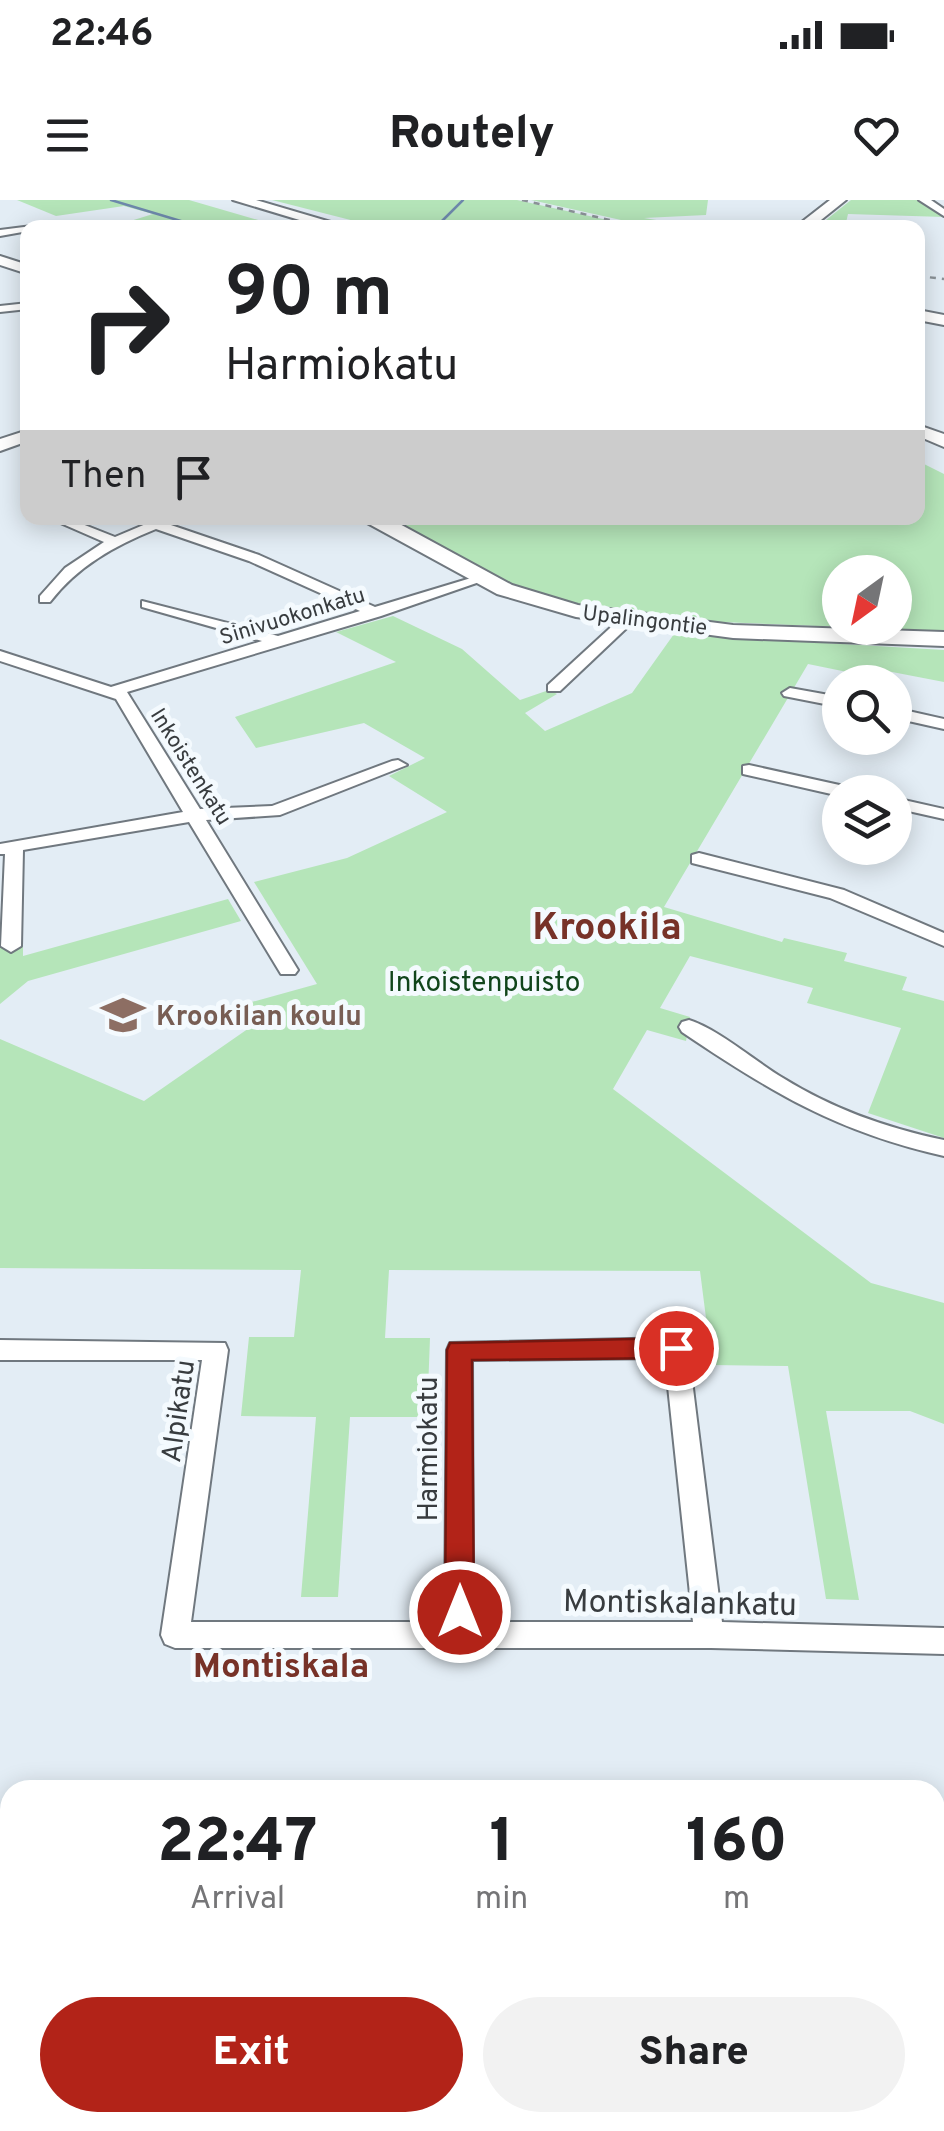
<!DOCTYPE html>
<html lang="en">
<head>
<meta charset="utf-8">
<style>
  :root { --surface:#fff; --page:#f2f2f2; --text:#202124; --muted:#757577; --accent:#b22318 }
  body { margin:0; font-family:Overpass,sans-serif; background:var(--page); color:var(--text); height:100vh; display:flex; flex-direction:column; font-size:38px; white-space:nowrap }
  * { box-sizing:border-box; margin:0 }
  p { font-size:32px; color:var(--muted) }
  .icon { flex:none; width:55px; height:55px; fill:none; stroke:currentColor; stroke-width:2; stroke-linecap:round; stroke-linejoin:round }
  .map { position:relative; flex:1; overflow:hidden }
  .details { position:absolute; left:0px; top:1580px; width:945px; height:352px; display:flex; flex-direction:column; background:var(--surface); border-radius:30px 30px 0 0; box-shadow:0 5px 25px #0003 }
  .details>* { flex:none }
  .guide { position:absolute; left:20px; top:20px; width:905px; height:305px; border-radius:20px; box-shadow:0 5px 25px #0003; background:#fff; color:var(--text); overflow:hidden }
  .needle { width:65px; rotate:213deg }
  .tools { position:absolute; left:822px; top:355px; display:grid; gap:20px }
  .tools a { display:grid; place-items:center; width:90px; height:90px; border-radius:50%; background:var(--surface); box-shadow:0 5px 25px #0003; font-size:50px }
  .pin { position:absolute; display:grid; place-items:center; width:85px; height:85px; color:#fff; margin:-42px; border:5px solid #fff; border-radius:50%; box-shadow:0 2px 10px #0007 }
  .me { position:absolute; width:110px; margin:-55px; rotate:0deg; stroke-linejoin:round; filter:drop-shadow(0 0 8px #0008) }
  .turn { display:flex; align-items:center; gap:35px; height:210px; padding:0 40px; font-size:45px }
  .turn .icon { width:130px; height:130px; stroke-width:2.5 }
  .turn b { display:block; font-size:70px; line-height:85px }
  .then { display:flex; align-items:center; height:95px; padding:0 40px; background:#0003; gap:20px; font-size:38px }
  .eta { display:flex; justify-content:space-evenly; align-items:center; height:170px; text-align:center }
  .eta b { font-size:60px; font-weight:800; line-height:70px }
  .primary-button { display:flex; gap:20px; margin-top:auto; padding:20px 40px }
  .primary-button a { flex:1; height:115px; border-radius:60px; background:var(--accent); color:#fff; font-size:40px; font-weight:800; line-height:115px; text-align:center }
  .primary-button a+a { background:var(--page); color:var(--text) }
  .status { display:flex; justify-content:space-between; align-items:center; height:70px; padding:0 50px; background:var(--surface); direction:ltr }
  .status svg { height:28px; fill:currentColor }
  header { display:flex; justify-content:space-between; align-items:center; height:130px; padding:0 40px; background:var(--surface); font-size:45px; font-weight:800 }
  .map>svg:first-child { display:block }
  .green { fill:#b5e5b9 }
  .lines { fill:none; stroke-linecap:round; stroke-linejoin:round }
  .stream { stroke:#6e89ac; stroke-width:2.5 }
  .street-casing { stroke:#70787f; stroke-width:4 }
  .secondary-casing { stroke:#70787f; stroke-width:4 }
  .street { fill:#fff; fill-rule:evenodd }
  .secondary { fill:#fff; fill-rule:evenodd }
  .rail { stroke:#8b9297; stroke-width:2.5; stroke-dasharray:6 6; stroke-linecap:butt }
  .route { fill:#b22318; stroke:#741710; stroke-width:2.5 }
  .labels { text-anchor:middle; stroke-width:10; stroke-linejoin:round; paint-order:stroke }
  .far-street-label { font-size:22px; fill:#383c3f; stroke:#f4fafe }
  .park-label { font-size:28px; fill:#10451b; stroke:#f4fafe }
  .education-label { font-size:28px; font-weight:bold; fill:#785e54; stroke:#f4fafe; text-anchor:start }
  .street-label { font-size:28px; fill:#383c3f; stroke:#f4fafe }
  .near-street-label { font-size:32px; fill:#383c3f; stroke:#f4fafe }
  .near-neighbourhood-label { font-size:35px; font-weight:bold; fill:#773228; stroke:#f4fafe }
  .district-label { font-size:38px; font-weight:bold; fill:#773228; stroke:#f4fafe }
</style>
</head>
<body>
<div class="status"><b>22:46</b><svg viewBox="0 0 49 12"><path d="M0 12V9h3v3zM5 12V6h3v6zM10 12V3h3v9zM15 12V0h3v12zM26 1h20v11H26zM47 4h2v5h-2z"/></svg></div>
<header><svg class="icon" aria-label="menu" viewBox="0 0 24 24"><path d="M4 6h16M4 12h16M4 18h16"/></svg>Routely<svg class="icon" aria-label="heart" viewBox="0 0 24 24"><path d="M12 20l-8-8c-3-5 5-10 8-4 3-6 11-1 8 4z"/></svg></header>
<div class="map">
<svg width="944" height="1931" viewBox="0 0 944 1931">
  <rect width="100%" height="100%" fill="#e3edf5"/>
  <!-- green -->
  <g class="green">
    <path d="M17 0H189L282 27H111L153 14 124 6 56 16Z"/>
    <path d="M272 0H517L639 27H378Z"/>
    <path d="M531 0H708L706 15 644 18 669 22 675 27 657 28Z"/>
    <path d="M851 0H920L944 17 848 14 845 27 816 28Z"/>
    <path d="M918 261 944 274V432L846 428H895V372H840V427L696 421 608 413 560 402 508 383 388 318H918Z"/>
    <path d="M393 416 462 449 520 500 549 490 557 494 525 513 545 531 632 493 674 434 944 450V482L861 466 857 474 808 464 664 707 782 742 784 738 847 753 844 761 907 777 902 790 944 801V938L868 913 901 828 807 803 813 788 690 756 660 808 690 817 686 841 647 830 613 889 871 1083 944 1103V1224L910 1211H826L859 1400 826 1399 788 1166 712 1165 700 1071 389 1070 385 1138H430L427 1217H350L338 1397H301L316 1217 241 1216 249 1137H294L301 1070 0 1068V839L144 901 252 826 241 805 317 784 254 682 347 658 447 612 389 576 425 558 364 523 256 548 235 517 396 462 336 432Z"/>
    <path d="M228 699 241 721 28 781 0 804V723L23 721V756Z"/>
    <path d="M935 1829H944V1931H522L457 1923 935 1922Z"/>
    <path d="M0 1890 10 1891V1922H245L309 1931H7L0 1930Z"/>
  </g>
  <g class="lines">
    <!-- stream -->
    <g class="stream">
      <path d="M111 0 204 28"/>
      <path d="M463 0 442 21 463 28"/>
    </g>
    <!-- street casing -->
    <g class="street-casing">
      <g id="street">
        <path d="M919 0H931L944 9V16Z"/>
        <path d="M32 26 28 31 0 36V30Z"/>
        <path d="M28 103V109L0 112V106Z"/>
        <path d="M49 318H67L115 337 160 318H174L168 324 259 355 375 407 481 375 488 379 381 416 127 492 200 609 272 606 392 561 398 560 407 565 280 615 206 620 298 770 295 774H281L189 622 23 650 21 746 11 752 1 746 5 654H0V644L183 612 116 499 0 461V451L111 487 262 441 142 407V401L278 436 360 411 249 361 156 329C114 346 78 366 50 402H40V396L65 368 104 342Z"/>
        <path d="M621 418 634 421 560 491H548V485Z"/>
        <path d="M790 488 840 497V507L784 496 782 493Z"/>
        <path d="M895 508 944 519V529L895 518Z"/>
        <path d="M749 565 853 588 856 592H840V596L743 574V566Z"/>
        <path d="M895 598 944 609V619L895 608Z"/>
        <path d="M699 653 844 690 944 733V746L830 698 692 663V655Z"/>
        <path d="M689 820C718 829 756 862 783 878 833 909 886 928 944 940V956C837 932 771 892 682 832L679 827 682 822Z"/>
        <path d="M676 1138 685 1141 688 1148 722 1422 944 1428V1454L711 1448H175L165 1444 161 1435 202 1160H0V1140L225 1143 228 1150 191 1422H445L447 1150 450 1143ZM665 1158 693 1422H473L472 1160Z"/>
        <path d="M0 1775 10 1776V1810L0 1809Z"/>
        <rect x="935" y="1792" width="9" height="34"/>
      </g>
    </g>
    <!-- secondary casing -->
    <g class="secondary-casing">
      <g id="secondary">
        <path d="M233 0H256L351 28H326Z"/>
        <path d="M830 0H846L811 28H794Z"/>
        <path d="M0 56 28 65V74L0 65Z"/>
        <path d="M918 110 944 115V125L918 120Z"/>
        <path d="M918 225 944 234V247L918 236Z"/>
        <path d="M28 230V241L0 251V239Z"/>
        <path d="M358 318 396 322 512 385 578 405 733 425 944 432V446L733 438 576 417 497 394Z"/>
      </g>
    </g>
    <!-- street -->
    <use href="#street" class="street"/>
    <!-- secondary -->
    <use href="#secondary" class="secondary"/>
    <!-- rail -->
    <g class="rail">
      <path d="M522 0 645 28"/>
      <path d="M918 76 944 79"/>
    </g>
  </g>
  <!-- route -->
  <path class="route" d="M676 1138 689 1148 676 1158 472 1160 474 1412 470 1421 460 1424 450 1421 445 1412 447 1150 450 1143Z"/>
  <!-- icons -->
  <defs>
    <g id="school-bare" transform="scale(3.45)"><path d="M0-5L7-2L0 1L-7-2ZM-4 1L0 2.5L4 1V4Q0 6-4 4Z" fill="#8d6e63" stroke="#f4fafe" stroke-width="2.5" paint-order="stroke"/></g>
  </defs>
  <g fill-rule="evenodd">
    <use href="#school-bare" x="123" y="815"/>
  </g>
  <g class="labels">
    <!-- far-street labels -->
    <g class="far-street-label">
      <text transform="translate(292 415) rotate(-17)" y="8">Sinivuokonkatu</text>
      <text transform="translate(645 419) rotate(7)" y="8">Upalingontie</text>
      <text transform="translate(192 566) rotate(58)" y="8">Inkoistenkatu</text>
    </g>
    <!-- park labels -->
    <g class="park-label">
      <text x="484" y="791">Inkoistenpuisto</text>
    </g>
    <!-- education labels -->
    <g class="education-label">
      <text x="156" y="825">Krookilan koulu</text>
    </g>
    <!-- street labels -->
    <g class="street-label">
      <text transform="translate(177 1211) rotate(-82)" y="10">Alpikatu</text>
      <text transform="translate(427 1249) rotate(-90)" y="10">Harmiokatu</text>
    </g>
    <!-- near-street labels -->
    <g class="near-street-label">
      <text transform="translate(680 1402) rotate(1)" y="11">Montiskalankatu</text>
    </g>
    <!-- near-neighbourhood labels -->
    <g class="near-neighbourhood-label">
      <text x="281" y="1477">Montiskala</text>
    </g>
    <!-- district labels -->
    <g class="district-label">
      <text x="607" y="739">Krookila</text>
    </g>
  </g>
</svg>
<div class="tools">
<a><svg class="needle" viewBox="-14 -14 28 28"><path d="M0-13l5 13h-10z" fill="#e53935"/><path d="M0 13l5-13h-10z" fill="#757577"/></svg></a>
<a><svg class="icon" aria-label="search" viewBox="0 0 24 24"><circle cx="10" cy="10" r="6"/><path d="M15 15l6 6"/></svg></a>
<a><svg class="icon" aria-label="layers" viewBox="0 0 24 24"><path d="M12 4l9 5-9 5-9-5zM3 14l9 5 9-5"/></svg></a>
</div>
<div class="pin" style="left:676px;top:1148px;background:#d93025"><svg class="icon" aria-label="arrive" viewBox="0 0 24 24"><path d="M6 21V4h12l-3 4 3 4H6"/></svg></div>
<svg class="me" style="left:460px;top:1412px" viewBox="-20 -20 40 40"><circle r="17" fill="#b22318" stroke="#fff" stroke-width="3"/><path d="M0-11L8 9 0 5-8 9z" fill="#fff"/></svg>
<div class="guide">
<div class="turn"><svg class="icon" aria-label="right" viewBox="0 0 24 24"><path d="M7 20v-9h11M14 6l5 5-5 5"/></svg><div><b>90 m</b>Harmiokatu</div></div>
<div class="then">Then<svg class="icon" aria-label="arrive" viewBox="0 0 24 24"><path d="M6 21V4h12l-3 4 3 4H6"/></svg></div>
</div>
<section class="details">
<div class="eta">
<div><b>22:47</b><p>Arrival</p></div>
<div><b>1</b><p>min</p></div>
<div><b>160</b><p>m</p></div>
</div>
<div class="primary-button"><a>Exit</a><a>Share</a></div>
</section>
</div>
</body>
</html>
